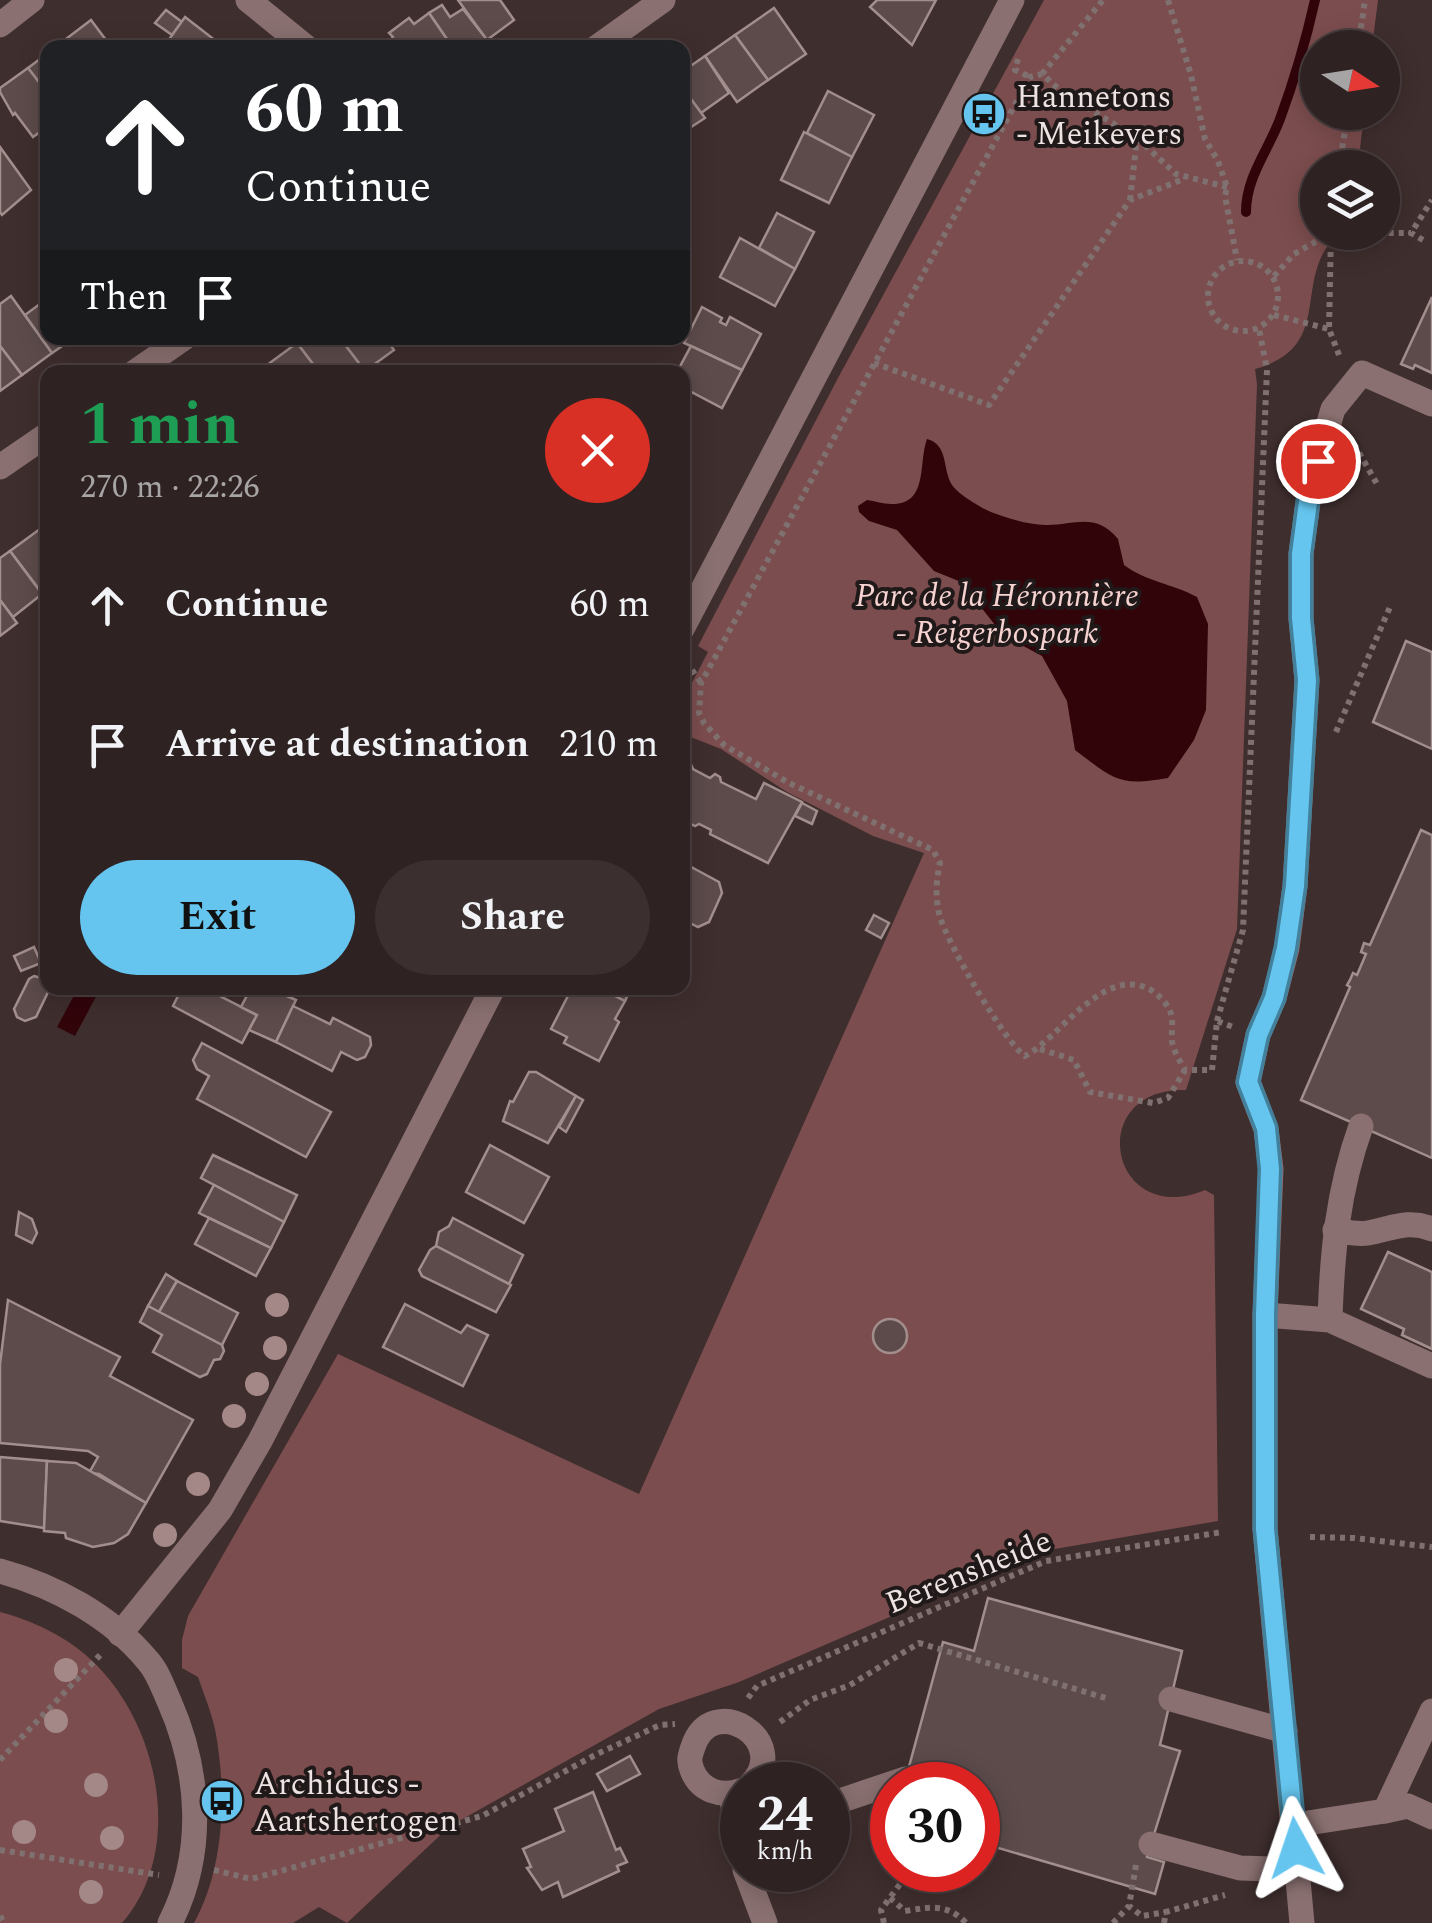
<!DOCTYPE html>
<html lang="en">
<head>
<meta charset="utf-8">
<style>
  :root { --surface:#2f2222; --page:#3b2f2f; --text:#f1f3f6; --muted:#a7a4a5; --line:#4a3f40; --accent:#65c5ee }
  body { margin:0; font-family:Spectral,serif; background:var(--page); color:var(--text); height:100vh; display:flex; flex-direction:column; font-size:38px; white-space:nowrap }
  * { box-sizing:border-box; margin:0 }
  p { font-size:32px; color:var(--muted) }
  .icon { flex:none; width:55px; height:55px; fill:none; stroke:currentColor; stroke-width:2; stroke-linecap:round; stroke-linejoin:round }
  .map { position:relative; flex:1; overflow:hidden }
  .sheet { position:absolute; left:40px; top:365px; width:650px; height:630px; display:flex; flex-direction:column; background:var(--surface); border-radius:20px; box-shadow:0 5px 25px #0003,0 0 0 2px var(--line) }
  .sheet>* { flex:none }
  .guide { position:absolute; left:40px; top:40px; width:650px; height:305px; border-radius:20px; box-shadow:0 5px 25px #0003,0 0 0 2px var(--line); background:#202124; color:#fff; overflow:hidden }
  .needle { width:65px; rotate:102deg }
  .buttons { position:absolute; left:1300px; top:30px; display:grid; gap:20px }
  .buttons a { display:grid; place-items:center; width:100px; height:100px; border-radius:50%; background:var(--surface); box-shadow:0 5px 25px #0003,0 0 0 2px var(--line); font-size:50px }
  .speed { position:absolute; left:720px; top:1762px; display:flex; gap:20px; font-size:50px; font-weight:700; text-align:center }
  .speed>* { display:grid; place-content:center; width:130px; height:130px; border-radius:50%; background:var(--surface); box-shadow:0 5px 25px #0003,0 0 0 2px var(--line); line-height:1 }
  .speed small { font-size:25px; font-weight:400 }
  .speed .limit { border:15px solid #d22; background:#fff; color:#111 }
  .pin { position:absolute; display:grid; place-items:center; width:85px; height:85px; color:#fff; margin:-42px; border:5px solid #fff; border-radius:50%; box-shadow:0 2px 10px #0007 }
  .me { position:absolute; width:110px; margin:-55px; rotate:355deg; stroke-linejoin:round; filter:drop-shadow(0 0 8px #0008) }
  .turn { display:flex; align-items:center; gap:35px; height:210px; padding:0 40px; font-size:45px }
  .turn .icon { width:130px; height:130px; stroke-width:2.5 }
  .turn b { display:block; font-size:70px; line-height:85px }
  .then { display:flex; align-items:center; height:95px; padding:0 40px; background:#0003; gap:20px; font-size:38px }
  .round { display:grid; place-items:center; flex:none; width:105px; height:105px; border-radius:52px; background:var(--page) }
  .head { display:flex; align-items:center; justify-content:space-between; height:170px; padding:0 40px }
  h1 { font-size:60px; font-weight:700; line-height:75px; color:#1e9e55 }
  .primary-button { display:flex; gap:20px; margin-top:auto; padding:20px 40px }
  .primary-button a { flex:1; height:115px; border-radius:60px; background:var(--accent); color:#111; font-size:40px; font-weight:700; line-height:115px; text-align:center }
  .primary-button a+a { background:var(--page); color:var(--text) }
  ul { padding:0; list-style:none }
  li { display:flex; align-items:center; gap:30px; height:140px; padding:0 40px }
  li div { flex:1 }
  li b { display:block; font-size:38px }
  li em { font-style:normal }
  .map>svg:first-child { display:block }
  .green { fill:#7c4d4e }
  .water { fill:#31040a }
  .lines { fill:none; stroke-linecap:round; stroke-linejoin:round }
  .stream { stroke:#31040a; stroke-width:10 }
  .building { fill:#5d4b4b; stroke:#a28e8d; stroke-width:2.5 }
  .path { stroke:#807171; stroke-width:6; stroke-dasharray:5 5; stroke-linecap:butt }
  .minor { stroke:#8a7070; stroke-width:25 }
  .tree { fill:#a48888 }
  .route-casing { stroke:#42809b; stroke-width:25 }
  .route { stroke:#65c5ee; stroke-width:18 }
  .labels { text-anchor:middle; stroke-width:8; stroke-linejoin:round; paint-order:stroke }
  .poi-label { font-size:32px; fill:#eee3e3; stroke:#201919; text-anchor:start }
  .park-label { font-size:32px; font-style:italic; fill:#f6d2d1; stroke:#201919 }
  .street-label { font-size:32px; fill:#eee3e3; stroke:#201919 }
</style>
</head>
<body>
<div class="map">
<svg width="1432" height="1923" viewBox="0 0 1432 1923">
  <rect width="100%" height="100%" fill="#3f2e2e"/>
  <!-- green -->
  <g class="green">
    <path d="M1044 0H1378L1372 47 1318 48V112L1364 113 1358 167 1318 168V232L1339 233C1289 278 1338 346 1255 369L1257 384 1237 929 1186 1090C1083 1087 1109 1230 1205 1190L1214 1195 1218 1521 1043 1551 739 1682 659 1709 450 1826 347 1923 319 1907 293 1923H194C225 1867 227 1791 215 1729 211 1712 204 1694 198 1677L182 1668V1640L188 1616 338 1354 639 1494 924 853 873 836 787 792 721 749 683 734V700L708 652 698 646 838 378Z"/>
    <path d="M0 1612C27 1619 54 1631 77 1648 155 1706 190 1845 122 1923H0Z"/>
  </g>
  <!-- water -->
  <g class="water">
    <path d="M927 439C949 445 942 469 952 485 958 494 981 508 991 512 1006 518 1029 525 1045 525 1073 526 1095 511 1118 539L1124 565C1145 581 1173 584 1197 597L1208 624 1206 710 1194 740 1168 778C1118 787 1114 779 1075 750L1067 701 1042 656 1003 635 961 582 934 571 897 530 869 521 859 512 858 506 867 500C875 501 883 504 891 504 929 505 918 463 927 439Z"/>
    <path d="M78 988 99 991 75 1036 57 1027Z"/>
  </g>
  <g class="lines">
    <!-- stream -->
    <path class="stream" d="M1246 212C1246 177 1268 151 1280 119 1294 81 1306 40 1315 0"/>
  </g>
  <!-- building -->
  <g class="building">
    <path d="M458 0H500L514 20 487 40Z"/>
    <path d="M877 0H936L912 45 870 7Z"/>
    <path d="M442 5 450 17 463 9 487 40 477 48H453L429 13Z"/>
    <path d="M774 8 806 54 768 80 735 35Z"/>
    <path d="M166 10 182 22 172 35 155 23Z"/>
    <path d="M429 13 453 48H395L389 43 393 37 389 33 409 18 414 24Z"/>
    <path d="M185 17 216 41 211 48H163Z"/>
    <path d="M91 20 112 48H60L58 45Z"/>
    <path d="M735 35 768 80 737 102 705 56Z"/>
    <path d="M48 53V94L28 68Z"/>
    <path d="M705 56 729 93 701 113 682 87V72Z"/>
    <path d="M28 68 48 94V126L33 137 15 113 13 115 0 92V88Z"/>
    <path d="M682 87 705 118 682 133Z"/>
    <path d="M828 91 874 115 852 157 807 133Z"/>
    <path d="M804 132 852 157 829 203 781 180Z"/>
    <path d="M0 147 31 190 2 215 0 212Z"/>
    <path d="M777 213 814 232 795 269 759 248Z"/>
    <path d="M740 238 795 269 775 306 720 277Z"/>
    <path d="M11 296 52 353 22 375 0 346V304Z"/>
    <path d="M1432 297V373L1415 365 1413 369 1401 364Z"/>
    <path d="M48 298V338H74L52 353 25 315Z"/>
    <path d="M702 307 722 318 720 322 726 325 730 317 761 334 742 370 684 343Z"/>
    <path d="M305 338H340L366 372H319L297 343Z"/>
    <path d="M340 338H385L394 350 365 371Z"/>
    <path d="M297 343 319 372H272L267 365Z"/>
    <path d="M0 346 22 375 0 391Z"/>
    <path d="M691 346 742 370 722 408 682 387V372H677Z"/>
    <path d="M40 529 48 540V582L39 589 10 551Z"/>
    <path d="M10 551 42 594 13 617 0 600V558Z"/>
    <path d="M0 600 17 623 0 636Z"/>
    <path d="M1406 641 1432 652V749L1373 722Z"/>
    <path d="M690 762 693 769 710 778 715 774 720 777 721 782 756 799 764 783 802 802 768 863 710 834 711 830 699 824 695 826 689 823 690 818 682 814 683 765Z"/>
    <path d="M802 803 817 811 812 824 795 816Z"/>
    <path d="M1421 830 1432 835V1158L1301 1100 1350 987 1347 985 1350 980 1353 973 1357 975 1366 954 1361 952 1364 943 1370 945Z"/>
    <path d="M682 862 719 882 722 893 709 922 698 927 682 919Z"/>
    <path d="M874 915 889 923 881 938 866 930Z"/>
    <path d="M34 947 41 963 21 971 14 956Z"/>
    <path d="M34 976 48 980V988H50L36 1017 25 1021 17 1017 14 1009 29 979Z"/>
    <path d="M182 988H204L257 1015 242 1043 173 1006Z"/>
    <path d="M251 988H268L296 1000 276 1042 249 1030 257 1015 241 1007Z"/>
    <path d="M572 988H600L625 1001 615 1019 619 1022 599 1061 564 1043 567 1037 551 1029Z"/>
    <path d="M600 988H631L625 1001Z"/>
    <path d="M293 1006 330 1024 333 1018 370 1037 371 1045 365 1057 357 1060 341 1052 332 1071 276 1042Z"/>
    <path d="M202 1043 331 1112 306 1157 197 1099 209 1076 197 1069 193 1060Z"/>
    <path d="M529 1072H536L576 1096 548 1143 503 1121 510 1101 513 1102Z"/>
    <path d="M576 1096 583 1100 566 1132 559 1127Z"/>
    <path d="M490 1145 549 1177 524 1223 466 1192Z"/>
    <path d="M213 1155 297 1195 284 1222 201 1178Z"/>
    <path d="M214 1185 284 1222 271 1248 199 1213Z"/>
    <path d="M19 1212 32 1219 37 1233 32 1243 16 1235Z"/>
    <path d="M209 1218 271 1248 256 1276 195 1244Z"/>
    <path d="M453 1218 523 1255 509 1284 436 1246 439 1232 449 1226Z"/>
    <path d="M436 1246 511 1285 496 1312 422 1276 419 1270 430 1250Z"/>
    <path d="M1388 1252 1432 1272V1349L1402 1335 1404 1329 1361 1309Z"/>
    <path d="M166 1274 177 1281 159 1312 148 1306Z"/>
    <path d="M177 1281 238 1313 222 1345 159 1312Z"/>
    <path d="M8 1300 120 1357 110 1376 193 1420 146 1503 99 1474 89 1473 98 1457 88 1451 0 1443V1364Z"/>
    <path d="M405 1304 461 1333 467 1325 488 1335 463 1386 383 1347Z"/>
    <path d="M148 1306 222 1345 224 1351 220 1359 214 1360 207 1374 200 1377 153 1352 162 1335 140 1322Z"/>
    <circle cx="890" cy="1336" r="17"/>
    <path d="M0 1457 47 1461 44 1528 0 1521Z"/>
    <path d="M47 1461 76 1463 146 1503 128 1534 114 1543 93 1547 66 1538 65 1533 44 1531Z"/>
    <path d="M988 1598 1182 1651 1160 1745 1180 1751 1147 1857 1164 1862 1155 1894 978 1842V1785H904L943 1642 974 1651Z"/>
    <path d="M630 1756 640 1774 607 1791 597 1774Z"/>
    <path d="M593 1792 616 1850 620 1848 627 1862 617 1866 619 1871 563 1897 558 1882 542 1890 527 1868 531 1867 523 1849 564 1831 555 1809Z"/>
  </g>
  <g class="lines">
    <!-- path -->
    <g class="path">
      <path d="M1168 0 1191 75 1205 139 1218 161 1227 187 1225 196 1237 260"/>
      <path d="M1358 48 1365 0"/>
      <path d="M1018 59 1015 70 1030 77"/>
      <path d="M1042 74 1103 0"/>
      <path d="M1339 168 1348 112"/>
      <path d="M1227 187 1176 174 1137 138 1063 93 1042 74 1030 77 701 683 699 713 704 723 724 745 789 783 933 850 940 863C936 881 935 899 940 917 947 942 1005 1043 1025 1056 1060 1038 1102 966 1149 989 1156 992 1167 1003 1170 1011 1174 1019 1171 1033 1172 1042 1174 1052 1180 1061 1185 1070H1212L1217 1021 1233 1027"/>
      <path d="M1130 200 1137 138"/>
      <path d="M1331 232 1329 329 1339 355"/>
      <path d="M1423 240 1411 233 1432 200"/>
      <circle cx="1243" cy="296" r="35"/>
      <path d="M1274 276 1294 254 1331 233H1411"/>
      <path d="M1274 315 1329 329"/>
      <path d="M874 363 989 405 1130 200 1184 179"/>
      <path d="M1354 444 1377 484"/>
      <path d="M692 670 701 683"/>
      <path d="M1336 732 1390 607"/>
      <path d="M1217 1021 1243 930 1267 370 1259 329"/>
      <path d="M1040 1049 1074 1060 1090 1092 1153 1103 1168 1098 1185 1070"/>
      <path d="M1310 1537 1354 1538 1432 1547"/>
      <path d="M748 1698 757 1686 1046 1561 1222 1532"/>
      <path d="M780 1722 810 1700 850 1685 919 1643 1106 1698"/>
      <path d="M0 1760 103 1652"/>
      <path d="M884 1814 892 1842"/>
      <path d="M0 1850 159 1875"/>
      <path d="M1136 1865 1129 1906 1142 1916 1166 1912"/>
      <path d="M214 1870 251 1879 482 1816 597 1754 660 1725 675 1724"/>
      <path d="M890 1898 905 1911C930 1907 947 1903 966 1923"/>
      <path d="M0 1916 4 1923"/>
      <path d="M884 1923 881 1910 900 1884V1870"/>
      <path d="M1113 1923 1129 1906"/>
      <path d="M1164 1923 1166 1912 1225 1895"/>
    </g>
    <!-- minor -->
    <g class="minor">
      <path d="M248 0 307 48"/>
      <path d="M0 25 32 0"/>
      <path d="M596 48 663 0"/>
      <path d="M135 372 184 338"/>
      <path d="M0 467 48 434"/>
      <path d="M682 629 1012 0"/>
      <path d="M1335 1230C1346 1232 1357 1235 1368 1233 1391 1229 1408 1219 1432 1229"/>
      <path d="M1265 1315 1330 1320 1432 1366"/>
      <path d="M1330 1320C1332 1252 1338 1190 1361 1126"/>
      <path d="M0 1571C55 1586 111 1616 148 1661 158 1672 163 1688 169 1701 200 1771 206 1853 170 1923"/>
      <path d="M120 1634 220 1510 260 1441 493 988"/>
      <path d="M1171 1699 1285 1731"/>
      <path d="M1432 1711 1385 1811 1408 1806 1432 1817"/>
      <path d="M742 1790C722 1798 700 1791 692 1770 688 1760 690 1756 693 1747 712 1689 794 1742 750 1785"/>
      <path d="M731 1795 742 1855"/>
      <path d="M828 1805 905 1779"/>
      <path d="M1295 1825 1385 1811"/>
      <path d="M1151 1844 1240 1868 1298 1870"/>
      <path d="M745 1870 765 1923"/>
      <path d="M1302 1923 1265 1529V1315L1271 1169 1266 1129 1248 1082 1258 1035 1274 998 1287 948 1295 886 1307 680 1301 619V554L1310 487 1333 409 1362 373 1432 404"/>
    </g>
  </g>
  <!-- trees -->
  <g class="tree">
    <circle cx="277" cy="1305" r="12"/>
    <circle cx="275" cy="1348" r="12"/>
    <circle cx="257" cy="1384" r="12"/>
    <circle cx="234" cy="1416" r="12"/>
    <circle cx="198" cy="1484" r="12"/>
    <circle cx="165" cy="1535" r="12"/>
    <circle cx="66" cy="1670" r="12"/>
    <circle cx="56" cy="1721" r="12"/>
    <circle cx="96" cy="1785" r="12"/>
    <circle cx="24" cy="1832" r="12"/>
    <circle cx="112" cy="1838" r="12"/>
    <circle cx="91" cy="1892" r="12"/>
  </g>
  <g class="lines">
    <!-- route casing -->
    <g class="route-casing">
      <path id="route" d="M1296 1848 1265 1529V1315L1270 1169 1266 1128 1248 1082 1258 1035 1274 998 1286 948 1295 886 1307 680 1301 618V554L1310 487 1318 461"/>
    </g>
    <!-- route -->
    <use href="#route" class="route"/>
  </g>
  <!-- icons -->
  <defs>
    <g id="bus-disc" transform="scale(2.25)"><circle r="9.5" fill="#65c5ee" stroke="#201919"/><path d="M-5-6H5V4H4V6H2V4H-2V6H-4V4H-5ZM-3.5-4V0h7V-4ZM-3.5 1.2v1.5H-2V1.2ZM2 1.2v1.5H3.5V1.2Z" fill="#111"/></g>
  </defs>
  <g fill-rule="evenodd">
    <use href="#bus-disc" x="984" y="114"/>
    <use href="#bus-disc" x="222" y="1801"/>
  </g>
  <g class="labels">
    <!-- poi labels -->
    <g class="poi-label">
      <text x="1016" y="107">Hannetons<tspan x="1016" dy="37">- Meikevers</tspan></text>
      <text x="254" y="1794">Archiducs -<tspan x="254" dy="37">Aartshertogen</tspan></text>
    </g>
    <!-- park labels -->
    <g class="park-label">
      <text x="997" y="606">Parc de la Héronnière<tspan x="997" dy="37">- Reigerbospark</tspan></text>
    </g>
    <!-- street labels -->
    <g class="street-label">
      <text transform="translate(968 1571) rotate(-22)" y="11">Berensheide</text>
    </g>
  </g>
</svg>
<div class="buttons">
<a><svg class="needle" viewBox="-14 -14 28 28"><path d="M0-13l5 13h-10z" fill="#e53935"/><path d="M0 13l5-13h-10z" fill="#a7a4a5"/></svg></a>
<a><svg class="icon" aria-label="layers" viewBox="0 0 24 24"><path d="M12 4l9 5-9 5-9-5zM3 14l9 5 9-5"/></svg></a>
</div>
<div class="speed"><div>24<small>km/h</small></div><div class="limit">30</div></div>
<div class="pin" style="left:1318px;top:461px;background:#d93025"><svg class="icon" aria-label="arrive" viewBox="0 0 24 24"><path d="M6 21V4h12l-3 4 3 4H6"/></svg></div>
<svg class="me" style="left:1296px;top:1848px" viewBox="-20 -20 40 40"><path d="M0-17L14 15 0 8-14 15z" fill="#65c5ee" stroke="#fff" stroke-width="4"/></svg>
<div class="guide">
<div class="turn"><svg class="icon" aria-label="ahead" viewBox="0 0 24 24"><path d="M12 20V5M6 11l6-6 6 6"/></svg><div><b>60 m</b>Continue</div></div>
<div class="then">Then<svg class="icon" aria-label="arrive" viewBox="0 0 24 24"><path d="M6 21V4h12l-3 4 3 4H6"/></svg></div>
</div>
<section class="sheet">
<div class="head"><div><h1>1 min</h1><p>270 m · 22:26</p></div><a class="round" style="background:#d93025;color:#fff"><svg class="icon" aria-label="close" viewBox="0 0 24 24"><path d="M6 6l12 12M18 6L6 18"/></svg></a></div>
<ul>
<li><svg class="icon" aria-label="ahead" viewBox="0 0 24 24"><path d="M12 20V5M6 11l6-6 6 6"/></svg><div><b>Continue</b></div><em>60 m</em></li>
<li><svg class="icon" aria-label="arrive" viewBox="0 0 24 24"><path d="M6 21V4h12l-3 4 3 4H6"/></svg><div><b>Arrive at destination</b></div><em>210 m</em></li>
</ul>
<div class="primary-button"><a>Exit</a><a>Share</a></div>
</section>
</div>
</body>
</html>
